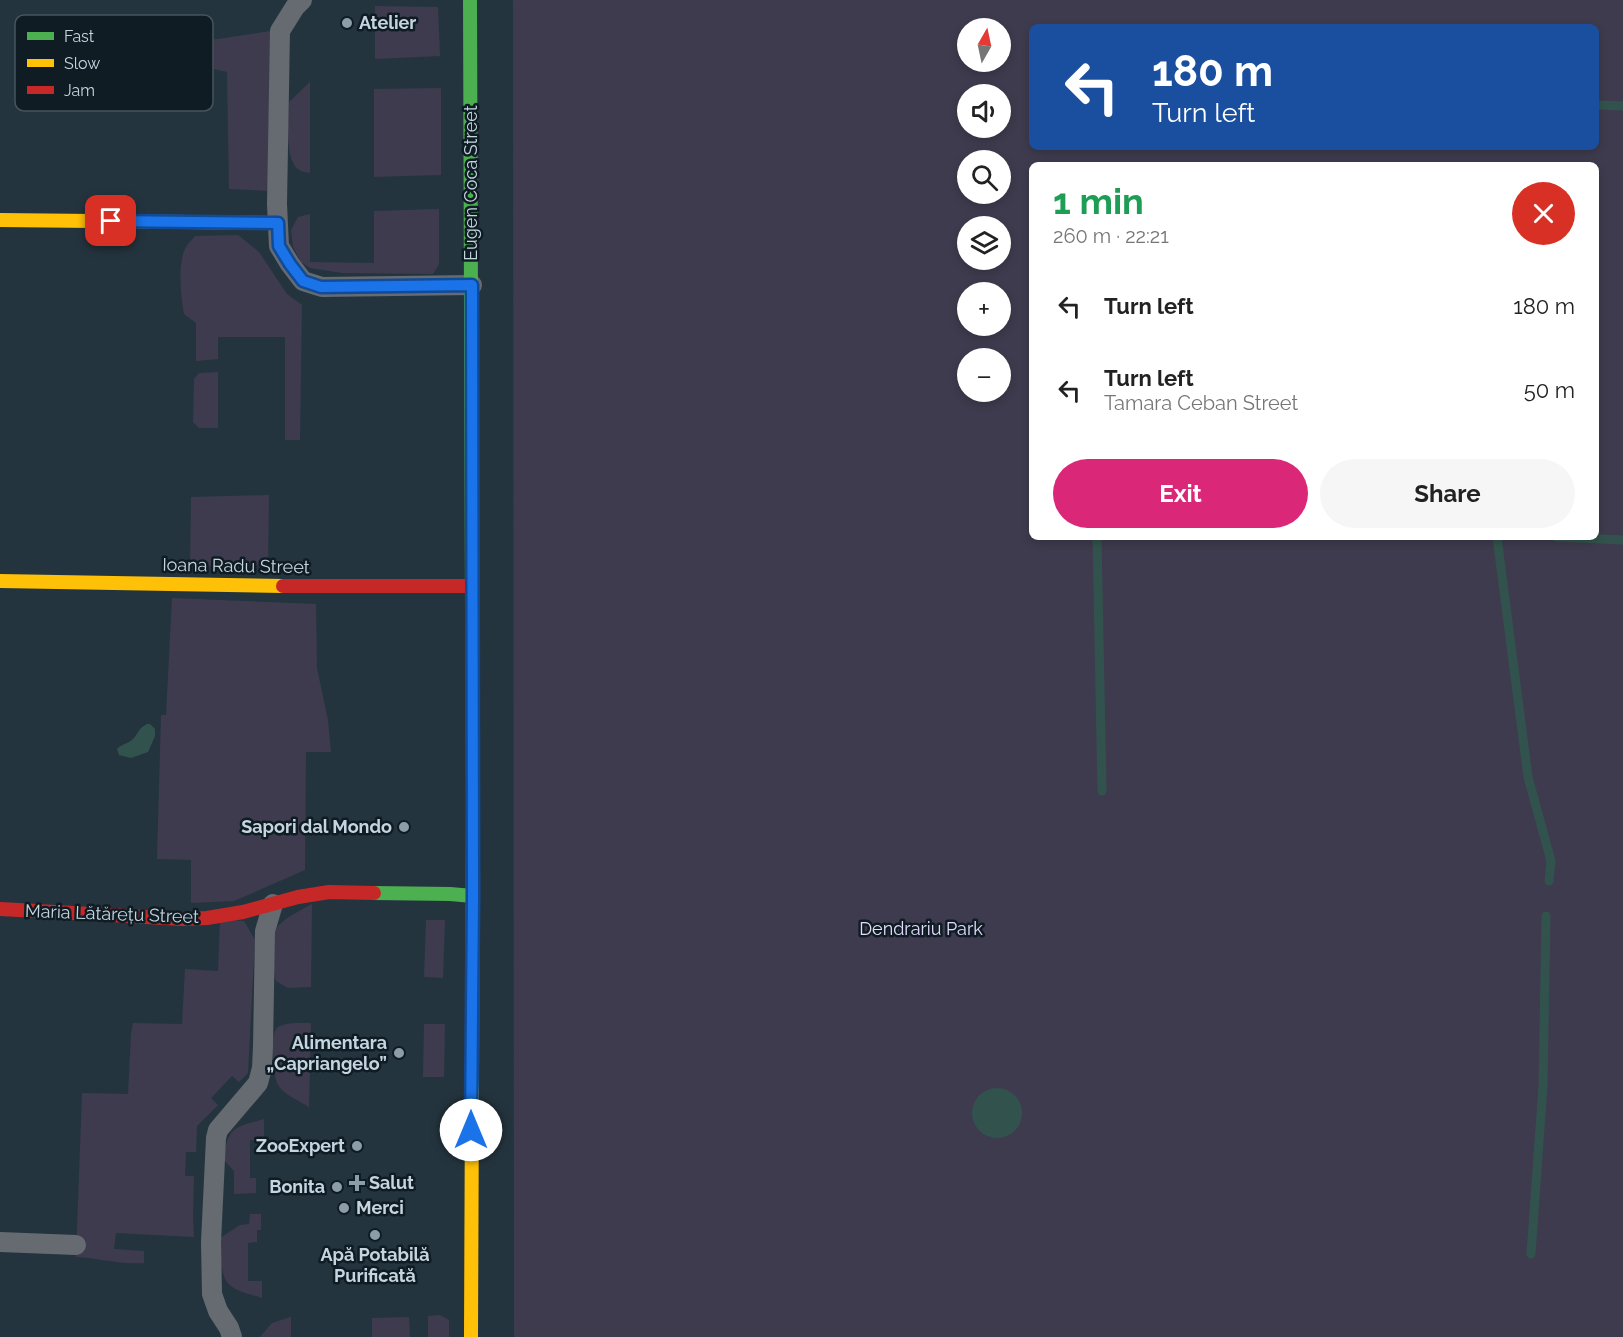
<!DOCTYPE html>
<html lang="en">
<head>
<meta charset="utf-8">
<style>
  :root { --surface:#fff; --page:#f6f6f6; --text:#222; --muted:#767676; --accent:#db2777 }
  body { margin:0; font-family:Raleway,sans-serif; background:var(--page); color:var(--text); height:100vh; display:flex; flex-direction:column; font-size:22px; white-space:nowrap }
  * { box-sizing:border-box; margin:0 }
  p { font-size:20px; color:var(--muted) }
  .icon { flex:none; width:33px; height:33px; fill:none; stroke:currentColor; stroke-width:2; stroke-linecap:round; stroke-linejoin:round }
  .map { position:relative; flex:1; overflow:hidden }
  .details { position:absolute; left:1029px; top:162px; width:570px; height:378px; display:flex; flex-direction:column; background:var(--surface); border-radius:9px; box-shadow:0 3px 9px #0003 }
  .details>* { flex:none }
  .hud { position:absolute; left:1029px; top:24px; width:570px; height:126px; border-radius:9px; box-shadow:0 3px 9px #0003; background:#1a4fa0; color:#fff; overflow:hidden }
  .needle { width:39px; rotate:9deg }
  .buttons { position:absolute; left:957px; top:18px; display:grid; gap:12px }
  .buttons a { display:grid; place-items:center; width:54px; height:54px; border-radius:50%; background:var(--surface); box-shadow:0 3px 9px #0003; font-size:30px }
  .pin { position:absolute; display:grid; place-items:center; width:51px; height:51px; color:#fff; margin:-26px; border-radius:12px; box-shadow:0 3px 9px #0006 }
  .me { position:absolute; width:66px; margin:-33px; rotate:0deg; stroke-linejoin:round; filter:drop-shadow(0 0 4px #0008) }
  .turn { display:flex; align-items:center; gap:21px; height:126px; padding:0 24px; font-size:27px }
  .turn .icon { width:78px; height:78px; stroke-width:2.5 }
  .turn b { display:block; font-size:42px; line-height:51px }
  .round { display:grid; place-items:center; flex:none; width:63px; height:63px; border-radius:32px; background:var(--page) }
  .headline { display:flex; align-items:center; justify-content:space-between; height:102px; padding:0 24px }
  h1 { font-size:36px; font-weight:700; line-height:45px; color:#1e9e55 }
  .action { display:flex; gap:12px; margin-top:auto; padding:12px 24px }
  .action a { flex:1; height:69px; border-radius:36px; background:var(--accent); color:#fff; font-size:24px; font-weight:700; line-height:69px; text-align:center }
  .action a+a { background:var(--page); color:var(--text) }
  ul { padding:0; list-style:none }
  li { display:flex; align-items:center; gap:18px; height:84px; padding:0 24px }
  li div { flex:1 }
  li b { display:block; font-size:22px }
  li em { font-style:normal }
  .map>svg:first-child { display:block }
  .green { fill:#3e3b4e; fill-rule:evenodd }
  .water { fill:#32534d }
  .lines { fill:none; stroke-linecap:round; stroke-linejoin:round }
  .stream { stroke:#32534d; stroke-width:9 }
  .lane { stroke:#656b71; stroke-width:20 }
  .fast { stroke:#4caf50; stroke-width:14 }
  .slow { stroke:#ffc107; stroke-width:14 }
  .jam { stroke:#c62828; stroke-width:14 }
  .route-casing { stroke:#114b97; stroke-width:15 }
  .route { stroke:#1a73e8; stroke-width:10 }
  .poi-dot { fill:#8d9da7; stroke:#101c24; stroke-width:2 }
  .labels { text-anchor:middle; stroke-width:5; stroke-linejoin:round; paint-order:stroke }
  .poi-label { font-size:18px; font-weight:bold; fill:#c5d5e0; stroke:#101c24; text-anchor:end }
  .street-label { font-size:18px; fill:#c5d5e0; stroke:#101c24 }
  .park-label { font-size:18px; fill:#e4dbfb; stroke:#101c24 }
  .key { fill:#101c24; stroke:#46545c; stroke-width:1.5 }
  .key-label { font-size:16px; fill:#c5d5e0 }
</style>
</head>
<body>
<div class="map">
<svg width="1623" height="1337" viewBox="0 0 1623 1337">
  <rect width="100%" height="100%" fill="#24343e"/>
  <!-- green -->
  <g class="green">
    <path d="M513 0H1623V1337H514ZM1032 27H1596V147H1032ZM968 28H1000V62H968ZM968 94H1000V128H968ZM968 160H1000V194H968ZM1032 165H1596V537H1032ZM968 226H1000V260H968ZM968 292H1000V326H968ZM968 358H1000V392H968Z"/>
    <path d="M375 6 438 7 440 56 375 59Z"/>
    <path d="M166 31H188V41L211 40 270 31V191L229 189 227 72 166 58Z"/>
    <path d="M310 82V173C307 172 303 172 301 171 283 163 289 118 289 102Z"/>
    <path d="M441 88V175L374 177V89Z"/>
    <path d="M439 209V264L433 274 342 273 310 268 301 262 293 247 291 230 298 217 310 214V262L374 263V211Z"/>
    <path d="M238 235 259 252 287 294 302 305 300 440H285V337H218V359L196 361V323L184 314C181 297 177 262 186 247 188 243 193 239 195 236Z"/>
    <path d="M218 372V428H199L193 422 194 379 199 373Z"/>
    <path d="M269 495 268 565 190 567 191 497Z"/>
    <path d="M172 598 316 604 317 668 328 720 331 752H306L305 870 234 901 191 903V860L157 859 161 715H166Z"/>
    <path d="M312 904 311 987 288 988 276 981C272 967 268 936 279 925 288 916 301 910 312 904Z"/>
    <path d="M220 920 244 921 255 940 248 1073 239 1082 232 1076 211 1098 218 1105 197 1126 196 1152H186L185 1176H194L193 1217 194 1237 116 1233 114 1249 144 1251V1263C121 1265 99 1258 76 1257L82 1093 128 1094 131 1034 133 1023 182 1024 185 969 218 971Z"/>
    <path d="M426 920H445L443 978 424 977Z"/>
    <path d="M311 1023 309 1107C300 1101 284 1095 278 1085 273 1076 269 1033 278 1027 286 1022 301 1023 311 1023Z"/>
    <path d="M424 1024H445L444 1077H423Z"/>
    <path d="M264 1119V1140H250V1178H256V1193L234 1194V1171L223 1159C229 1126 233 1128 264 1119Z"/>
    <path d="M250 1214H261V1230H257V1242L248 1243V1281H262V1298C251 1294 234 1292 227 1282 220 1272 220 1249 220 1238L240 1225 249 1224Z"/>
    <path d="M440 1315 449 1320V1337H428V1316Z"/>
    <path d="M291 1317V1337H260L272 1323Z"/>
    <path d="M409 1317 410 1337H372V1318Z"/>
  </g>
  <!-- water -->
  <g class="water">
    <path d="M147 724H150L155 729V736L148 752 131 758 119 755 117 749C122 744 127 744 132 740 138 735 138 728 147 724Z"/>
    <circle cx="997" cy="1113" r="25"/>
  </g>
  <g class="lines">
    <!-- stream -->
    <g class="stream">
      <path d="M1596 105 1623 106"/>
      <path d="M1097 537 1102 791"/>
      <path d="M1497 537 1528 777 1551 861 1549 881"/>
      <path d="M1556 537 1623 540"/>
      <path d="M1531 1254 1543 1086 1546 916"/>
    </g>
    <!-- lane -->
    <g class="lane">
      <path d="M302 0 295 7 280 31 277 204 279 246 290 264 303 281 322 287 472 285"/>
      <path d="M0 1242 76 1245"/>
      <path d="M232 1337 229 1328 218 1311 212 1294 211 1242 216 1138 218 1130 258 1083 262 1068 263 1047 265 931 273 904"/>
    </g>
    <!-- fast -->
    <g class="fast">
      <path d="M470 0 472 608"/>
      <path d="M374 893 450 894 473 896"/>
      <path d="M472 1089 473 808"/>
    </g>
    <!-- slow -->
    <g class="slow">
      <path d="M0 220 278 223"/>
      <path d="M0 581 283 586"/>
      <path d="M471 1337 472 1089"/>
    </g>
    <!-- jam -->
    <g class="jam">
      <path d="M283 586H471"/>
      <path d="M472 608 473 808"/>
      <path d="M0 909 183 919 207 918 243 912 298 897 329 892 374 893"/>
    </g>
  </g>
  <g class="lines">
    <!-- route casing -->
    <g class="route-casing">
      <path id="route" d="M111 221 278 223 279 246 290 264 303 281 321 287 472 285 473 896 471 1130"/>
    </g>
    <!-- route -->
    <use href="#route" class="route"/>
  </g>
  <!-- markers -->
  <g class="poi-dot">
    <circle cx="347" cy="23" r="6"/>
    <circle cx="404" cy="827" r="6"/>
    <circle cx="399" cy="1053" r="6"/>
    <circle cx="357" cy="1146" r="6"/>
    <path d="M354 1174h6v6h6v6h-6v6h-6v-6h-6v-6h6z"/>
    <circle cx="337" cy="1187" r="6"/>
    <circle cx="344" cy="1208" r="6"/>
    <circle cx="375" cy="1235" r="6"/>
  </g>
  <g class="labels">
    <!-- poi labels -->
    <g class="poi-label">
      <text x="359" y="29" text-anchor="start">Atelier</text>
      <text x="392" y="833">Sapori dal Mondo</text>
      <text x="387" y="1049">Alimentara<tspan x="387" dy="21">„Capriangelo”</tspan></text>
      <text x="345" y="1152">ZooExpert</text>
      <text x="369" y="1189" text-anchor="start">Salut</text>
      <text x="325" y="1193">Bonita</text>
      <text x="356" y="1214" text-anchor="start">Merci</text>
      <text x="375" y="1261" text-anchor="middle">Apă Potabilă<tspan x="375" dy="21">Purificată</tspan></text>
    </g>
    <!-- street labels -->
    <g class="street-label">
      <text transform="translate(471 183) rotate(-90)" y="6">Eugen Coca Street</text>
      <text transform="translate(236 566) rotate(1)" y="6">Ioana Radu Street</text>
      <text transform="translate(112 914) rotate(2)" y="6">Maria Lătărețu Street</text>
    </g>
    <!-- park labels -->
    <g class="park-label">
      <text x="921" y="935">Dendrariu Park</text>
    </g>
  </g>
  <!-- legend -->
  <rect x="15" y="15" width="198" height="96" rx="9" class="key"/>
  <rect x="27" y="32" width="27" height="8" fill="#4caf50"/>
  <rect x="27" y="59" width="27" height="8" fill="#ffc107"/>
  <rect x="27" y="86" width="27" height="8" fill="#c62828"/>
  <g class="key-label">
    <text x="64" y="42">Fast</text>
    <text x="64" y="69">Slow</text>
    <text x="64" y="96">Jam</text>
  </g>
</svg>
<div class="buttons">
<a><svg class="needle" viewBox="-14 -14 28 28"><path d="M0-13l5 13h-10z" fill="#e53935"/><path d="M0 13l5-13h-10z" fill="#767676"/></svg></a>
<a><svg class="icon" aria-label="sound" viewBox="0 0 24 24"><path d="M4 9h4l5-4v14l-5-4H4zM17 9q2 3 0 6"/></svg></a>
<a><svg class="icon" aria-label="search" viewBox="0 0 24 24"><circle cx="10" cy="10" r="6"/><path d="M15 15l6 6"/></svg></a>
<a><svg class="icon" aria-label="layers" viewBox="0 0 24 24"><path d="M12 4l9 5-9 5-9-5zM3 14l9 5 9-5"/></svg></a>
<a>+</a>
<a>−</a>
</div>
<div class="pin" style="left:111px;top:221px;background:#d93025"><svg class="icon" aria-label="arrive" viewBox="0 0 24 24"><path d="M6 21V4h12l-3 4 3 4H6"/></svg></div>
<svg class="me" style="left:471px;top:1130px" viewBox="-20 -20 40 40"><circle r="19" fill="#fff"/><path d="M0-13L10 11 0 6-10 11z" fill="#1a73e8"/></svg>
<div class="hud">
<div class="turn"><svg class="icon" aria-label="left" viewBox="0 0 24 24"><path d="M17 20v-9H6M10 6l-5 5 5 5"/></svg><div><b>180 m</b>Turn left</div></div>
</div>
<section class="details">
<div class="headline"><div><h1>1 min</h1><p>260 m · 22:21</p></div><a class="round" style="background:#d93025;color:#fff"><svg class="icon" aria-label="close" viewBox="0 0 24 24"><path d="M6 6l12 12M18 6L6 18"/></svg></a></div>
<ul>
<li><svg class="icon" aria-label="left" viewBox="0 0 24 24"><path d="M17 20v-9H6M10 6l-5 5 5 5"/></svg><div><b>Turn left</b></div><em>180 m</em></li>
<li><svg class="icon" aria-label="left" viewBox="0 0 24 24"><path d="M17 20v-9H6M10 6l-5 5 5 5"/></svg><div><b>Turn left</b><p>Tamara Ceban Street</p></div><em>50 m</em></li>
</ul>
<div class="action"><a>Exit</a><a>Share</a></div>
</section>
</div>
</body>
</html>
